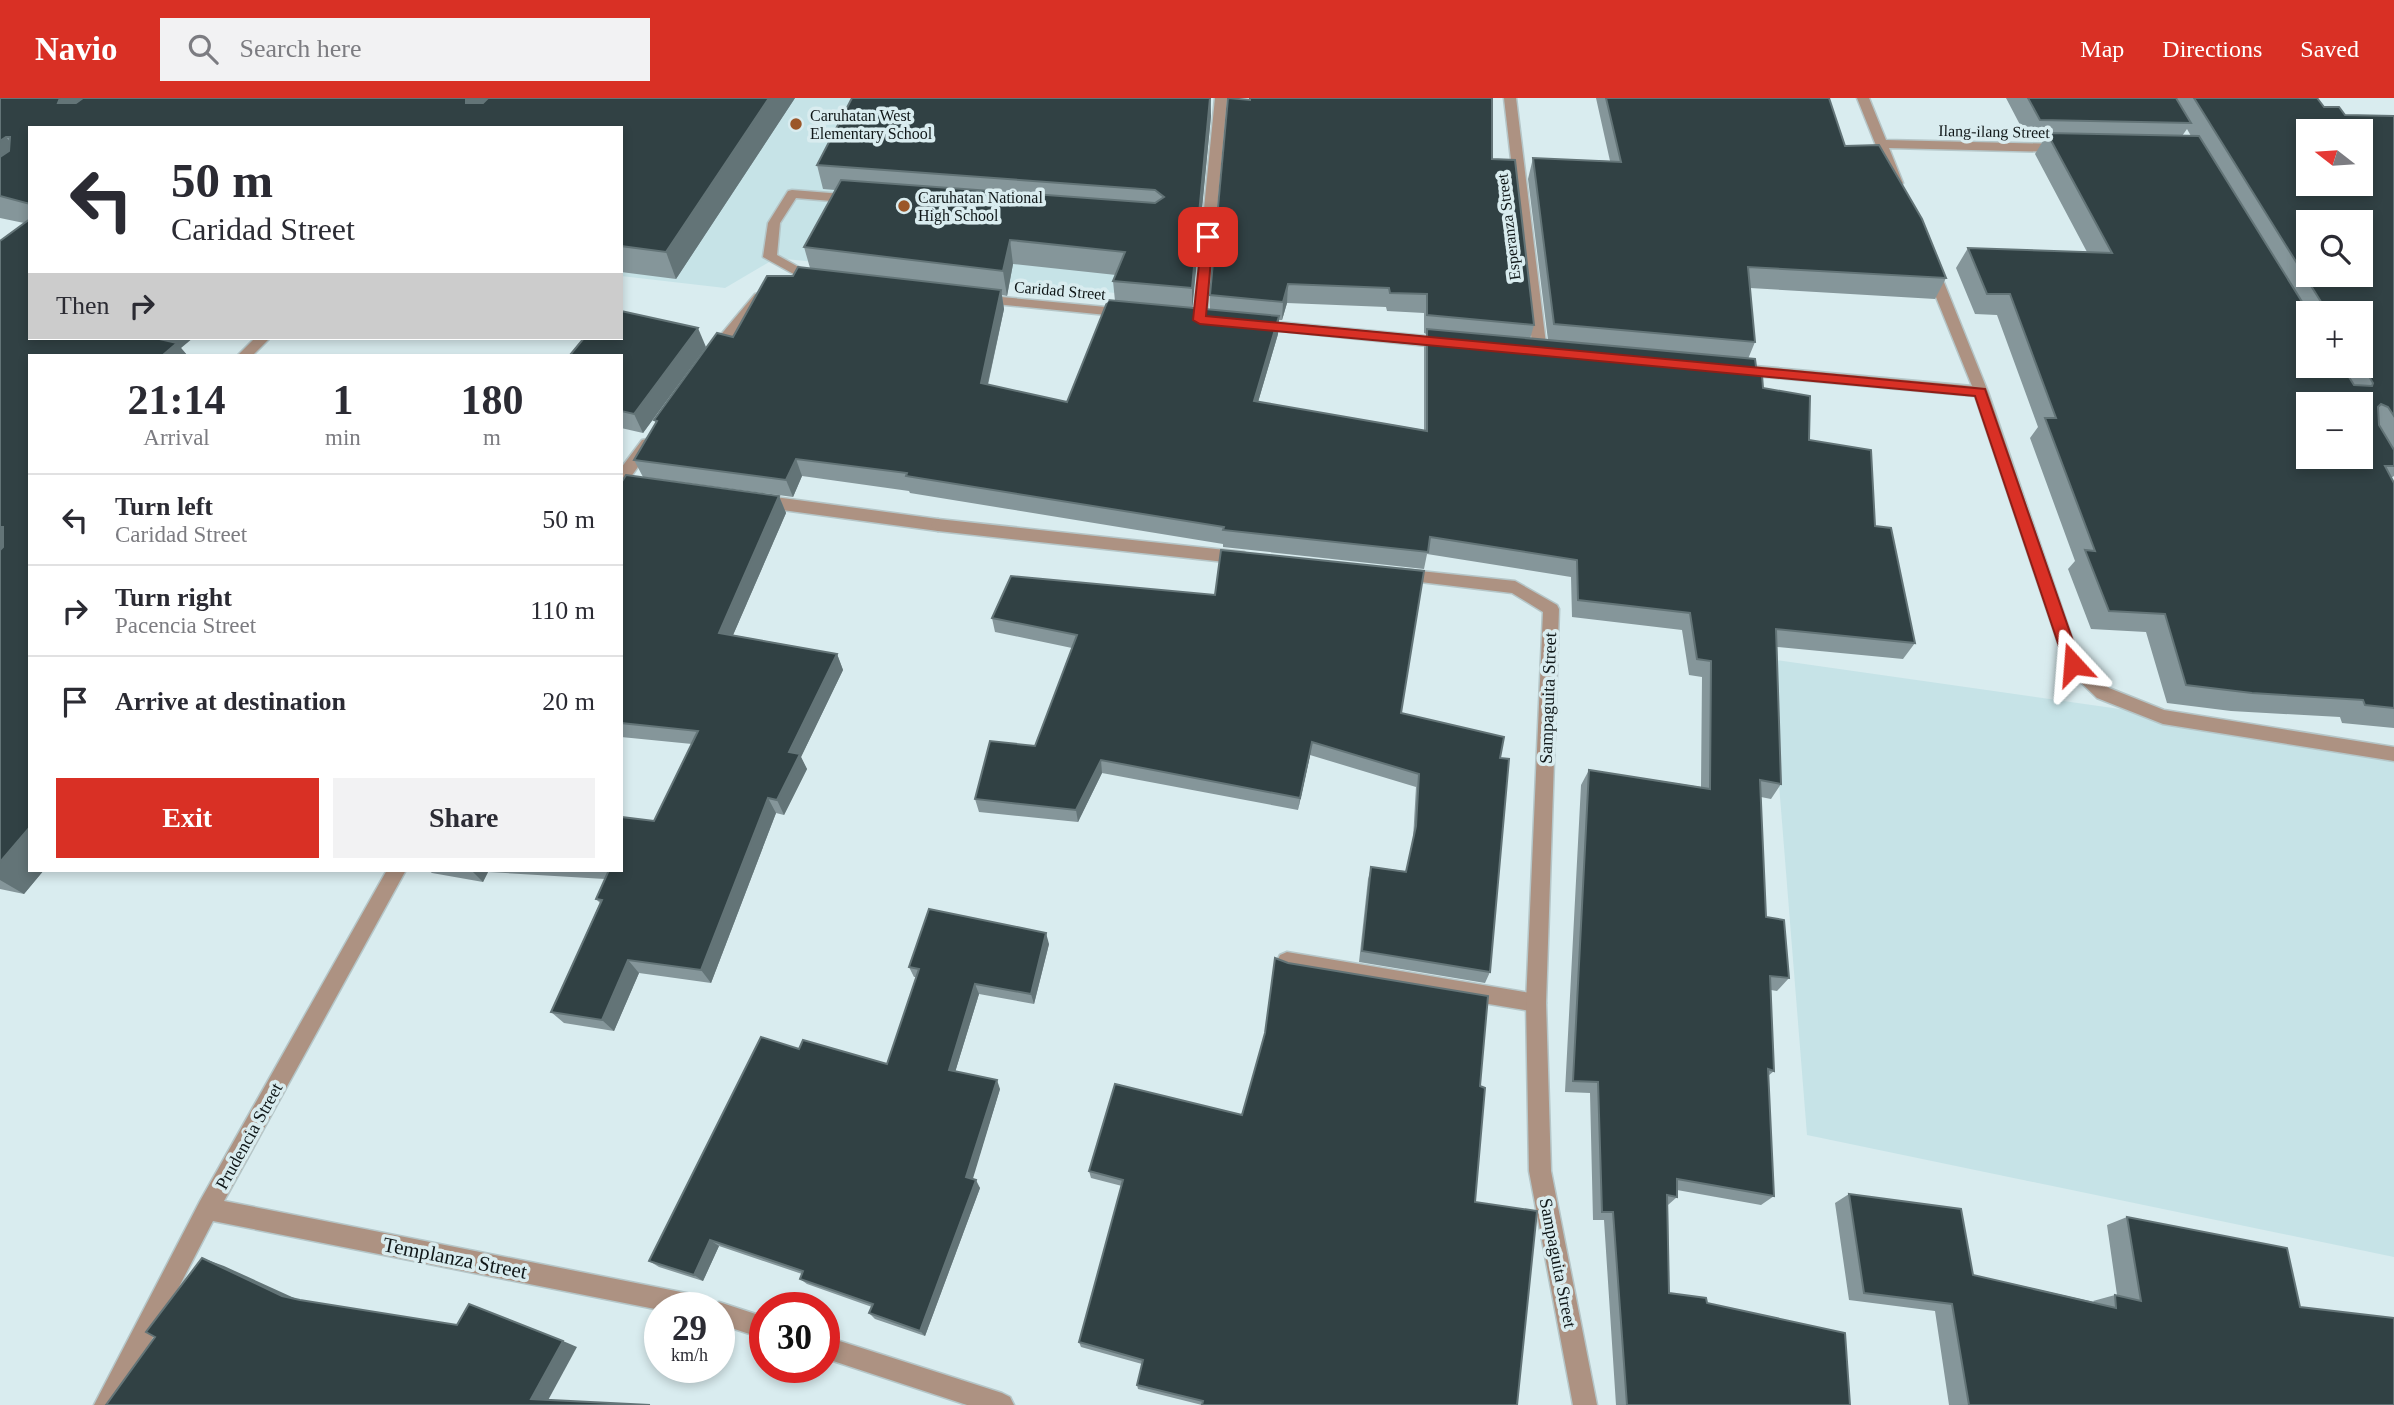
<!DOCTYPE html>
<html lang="en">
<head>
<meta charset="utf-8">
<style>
  :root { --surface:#fff; --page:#f2f2f3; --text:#2b2b33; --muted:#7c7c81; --line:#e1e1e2; --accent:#d93025 }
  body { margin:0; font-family:"Times New Roman",serif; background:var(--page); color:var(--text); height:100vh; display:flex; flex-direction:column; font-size:26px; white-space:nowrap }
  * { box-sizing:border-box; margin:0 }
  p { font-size:23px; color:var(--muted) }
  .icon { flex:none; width:38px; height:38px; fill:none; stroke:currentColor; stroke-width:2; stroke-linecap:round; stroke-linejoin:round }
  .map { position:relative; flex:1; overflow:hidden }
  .drawer { position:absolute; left:28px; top:256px; width:595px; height:518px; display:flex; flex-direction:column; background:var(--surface); border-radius:0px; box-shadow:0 4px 10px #0003 }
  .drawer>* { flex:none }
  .banner { position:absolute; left:28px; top:28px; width:595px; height:214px; border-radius:0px; box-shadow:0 4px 10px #0003; background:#fff; color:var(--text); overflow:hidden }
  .needle { width:46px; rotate:287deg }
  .buttons { position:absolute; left:2296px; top:21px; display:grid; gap:14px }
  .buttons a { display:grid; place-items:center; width:77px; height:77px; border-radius:0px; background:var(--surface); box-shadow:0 4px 10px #0003; font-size:35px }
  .speed { position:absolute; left:644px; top:1194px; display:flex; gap:14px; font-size:35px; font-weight:700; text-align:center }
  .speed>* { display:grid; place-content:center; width:91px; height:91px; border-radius:50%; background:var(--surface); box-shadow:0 4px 10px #0003; line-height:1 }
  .speed small { font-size:18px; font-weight:400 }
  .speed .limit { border:10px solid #d22; background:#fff; color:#111 }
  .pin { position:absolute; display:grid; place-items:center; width:60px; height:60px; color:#fff; margin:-30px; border-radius:14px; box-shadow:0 4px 10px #0006 }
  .me { position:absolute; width:77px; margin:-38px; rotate:341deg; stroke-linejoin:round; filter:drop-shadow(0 0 5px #0008) }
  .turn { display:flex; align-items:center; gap:24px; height:147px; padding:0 28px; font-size:32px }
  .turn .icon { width:91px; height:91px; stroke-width:2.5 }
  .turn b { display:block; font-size:49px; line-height:60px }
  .then { display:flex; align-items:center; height:66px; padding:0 28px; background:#0003; gap:14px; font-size:26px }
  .eta { display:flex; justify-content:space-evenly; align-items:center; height:119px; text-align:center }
  .eta b { font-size:42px; font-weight:700; line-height:49px }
  .button { display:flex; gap:14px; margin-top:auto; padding:14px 28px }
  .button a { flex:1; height:80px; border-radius:0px; background:var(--accent); color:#fff; font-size:28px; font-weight:700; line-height:80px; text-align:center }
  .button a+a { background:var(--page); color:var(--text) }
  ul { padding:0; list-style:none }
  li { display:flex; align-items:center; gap:21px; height:91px; padding:0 28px; border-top:2px solid var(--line) }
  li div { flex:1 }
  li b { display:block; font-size:26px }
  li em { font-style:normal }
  header { display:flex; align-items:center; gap:42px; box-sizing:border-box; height:98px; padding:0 35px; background:var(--accent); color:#fff }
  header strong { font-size:33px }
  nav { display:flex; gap:38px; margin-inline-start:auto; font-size:24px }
  .search { width:490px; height:63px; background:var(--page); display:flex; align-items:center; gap:18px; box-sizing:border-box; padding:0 24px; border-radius:0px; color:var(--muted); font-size:26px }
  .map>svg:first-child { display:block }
  .built { fill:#c6e3e7 }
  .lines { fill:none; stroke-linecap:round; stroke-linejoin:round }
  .service-casing { stroke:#b5c6c8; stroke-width:3 }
  .pedestrian-casing { stroke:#b5c6c8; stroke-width:3 }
  .minor-casing { stroke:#b5c6c8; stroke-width:3 }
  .service { fill:#ad9282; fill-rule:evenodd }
  .pedestrian { fill:#ad9282; fill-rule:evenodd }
  .minor { fill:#ad9282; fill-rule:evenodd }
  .wall { fill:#85969a; fill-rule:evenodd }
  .shaded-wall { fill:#637477 }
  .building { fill:#314144; stroke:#637477; stroke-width:2; fill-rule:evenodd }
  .route { fill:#d93025; stroke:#8d1f18; stroke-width:2 }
  .poi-dot { fill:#9b5729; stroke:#d9ecef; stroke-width:2.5 }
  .labels { text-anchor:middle; stroke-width:7; stroke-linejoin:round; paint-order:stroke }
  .far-poi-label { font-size:16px; fill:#101718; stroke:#d9ecef; text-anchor:start }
  .far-street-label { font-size:16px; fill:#101718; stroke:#d9ecef }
  .street-label { font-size:18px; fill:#101718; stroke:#d9ecef }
  .near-street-label { font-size:21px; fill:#101718; stroke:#d9ecef }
</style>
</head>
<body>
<header>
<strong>Navio</strong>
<div class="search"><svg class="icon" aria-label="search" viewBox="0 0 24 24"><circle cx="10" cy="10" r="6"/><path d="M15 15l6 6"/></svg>Search here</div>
<nav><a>Map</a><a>Directions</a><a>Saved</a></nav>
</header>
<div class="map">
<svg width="2394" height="1307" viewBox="0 0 2394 1307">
  <rect width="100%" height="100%" fill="#d9ecef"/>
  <!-- built -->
  <g class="built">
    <path d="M547 0H1202L1173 201 776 160 725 190 621 178V30H517Z"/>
    <path d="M1769 561 2394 650V1159L1807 1037Z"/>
  </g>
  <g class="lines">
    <!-- service casing -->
    <g class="service-casing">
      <g id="service">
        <path d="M792 92 855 97 861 101 855 105 796 100 780 125 777 157 813 177V183L808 184 763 159 768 125 788 93Z"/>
        <path d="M2073 559 2079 561 2109 590 2164 612 2394 649V663L2163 626 2097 600 2067 571 2065 566 2067 561Z"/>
        <path d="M1287 854 1536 896 1543 898 1546 905 1543 912 1536 914 1287 872 1280 869 1277 863 1280 857Z"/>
      </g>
    </g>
    <!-- pedestrian casing -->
    <g class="pedestrian-casing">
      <path id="pedestrian" d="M760 397 938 421 946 427 938 433 760 409 752 403Z"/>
    </g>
    <!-- minor casing -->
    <g class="minor-casing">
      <g id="minor">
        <path d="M1215 0H1227L1207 222 1200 227 1193 222Z"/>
        <path d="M1504 0H1516L1547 254 1540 259 1533 254Z"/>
        <path d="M1857 0H1869L1886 42 2060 46 2066 50 2060 54 1889 50 1903 85 1897 89 1891 85Z"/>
        <path d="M1932 168 1939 172 1988 294 2081 566 2079 571H2067L2065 566 1975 298 1733 276 1726 271 1733 266 1972 288 1925 172Z"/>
        <path d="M760 195 765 196V202L718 258H708V252L755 196Z"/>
        <path d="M980 197 1127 211 1134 215 1127 219 975 204V198Z"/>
        <path d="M1256 222 1447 240 1454 245 1447 250 1251 230V224Z"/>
        <path d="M255 240H270L253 257H238Z"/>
        <path d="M647 341 654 346 626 386 621 387V370L642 342Z"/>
        <path d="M938 421 1244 454 1252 460 1244 466 938 433 930 427Z"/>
        <path d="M1401 471 1515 483 1557 507 1559 511 1546 905 1551 1073 1597 1307H1573L1529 1073 1526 905 1543 514 1512 495 1395 481 1393 477Z"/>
        <path d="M387 772H406L224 1103 701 1198 709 1201 711 1207 719 1204 765 1219V1241L719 1226V1209H660V1212L213 1123 118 1307H94L200 1103Z"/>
        <path d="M824 1238 1002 1295 1010 1299 1014 1307H967L824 1260Z"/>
      </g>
    </g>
    <!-- service -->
    <use href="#service" class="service"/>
    <!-- pedestrian -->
    <use href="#pedestrian" class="pedestrian"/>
    <!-- minor -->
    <use href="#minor" class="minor"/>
  </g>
  <!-- wall -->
  <g class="wall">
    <path d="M0 0H795L676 181 621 174V30H30V240L181 250 187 257H30V772H44L24 796 0 791V143L24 125 0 120Z"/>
    <path d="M852 0H1211V18L1192 210 1210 211V197L1492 61 1534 227 1530 241 1548 242 1528 81 1533 60 1610 63 1596 0H1829L1845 48 1946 180 1935 201 1750 190 1755 244 1748 261 1757 276 1763 290 1809 342 1875 428 1915 545 1903 561 1777 549 1781 686 1771 701 1761 699 1766 819 1789 880 1777 893 1771 892 1774 973 1768 978 1774 1098 1761 1107 1677 1092V1099L1668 1107 1669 1195 1707 1205 1850 1307H1616L1604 1122H1593L1590 995 1565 994 1581 687 1589 672 1701 689 1702 579 1689 577 1682 532 1572 519 1571 479 1427 456 1424 471 1223 449V446L910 395 909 393 802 378 793 399 643 379 634 362 656 325 654 322 733 239 793 178 810 170 804 149 835 92 823 91 817 67ZM1013 166 1116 177 1113 183 1115 203 1067 304 988 287 1004 211 1002 197 1007 198ZM1287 205 1386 209 1387 213 1424 215V235L1426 236 1424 250V332L1258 304 1278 236 1279 222H1282Z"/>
    <path d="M2006 0H2317L2324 9 2345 17 2394 18V378L2391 380 2394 385V630L2342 625 2340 619 2231 613 2167 605 2146 534 2091 531 2068 471 2075 463 2030 340 2038 329 1997 217 1975 216 1956 170 1968 150 2087 154 2035 56 2043 43 2028 42ZM2187 31 2191 38H2182ZM2308 215H2361V268H2308Z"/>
    <path d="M706 249 643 335 621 330V257Z"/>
    <path d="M621 385 779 398 786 415 733 537 837 556 843 572 801 659 807 671 784 717 776 715 711 885 639 875 614 933 564 925 551 914 600 805 596 801 605 781 488 774 483 784 432 775 428 772H621L654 723 692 646 621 639Z"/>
    <path d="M1011 478 1401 615 1500 660 1490 874 1485 885 1359 864 1368 781 1371 769 1406 773 1413 741 1416 689 1310 657 1298 712 1102 675 1078 724 979 714 975 701 1035 648 1072 550 995 534 992 520Z"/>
    <path d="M1049 846 1034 906 979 896 955 974 1000 991 972 1081 980 1090 925 1238 875 1221 869 1215 872 1209 807 1186 800 1181 802 1176 719 1148 703 1183 659 1169 649 1163 799 951 887 966 916 879H914L909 869Z"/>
    <path d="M1288 865 1202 1307 1138 1291 1137 1287 1142 1266 1081 1249 1079 1244 1122 1088 1091 1080 1089 1073 1242 1017Z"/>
    <path d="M1849 1096 1973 1177 2094 1204 2093 1203 2115 1197H2117L2107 1127 2127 1119 2300 1209 2394 1307H1949L1935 1213 1849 1202 1835 1105Z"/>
  </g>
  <!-- shaded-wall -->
  <g class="shaded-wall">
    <path d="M60 0H116L79 28 58 5Z"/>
    <path d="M467 0H509L479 28 466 5V1Z"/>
    <path d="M769 0H795L676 181 666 154Z"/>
    <path d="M1210 0 1211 18 1192 214V190Z"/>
    <path d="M6 39 29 66 0 85V43Z"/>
    <path d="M1010 142 1013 166 1007 198 1003 173Z"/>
    <path d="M1288 186 1287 205 1282 222 1283 204Z"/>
    <path d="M1001 192 1004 211 984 303 981 285Z"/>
    <path d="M1279 218 1278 236 1253 321 1254 303Z"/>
    <path d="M698 230 706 249 643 335 634 316Z"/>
    <path d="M146 240H193L181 250 187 257H160Z"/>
    <path d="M796 361 802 378 793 399 786 382Z"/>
    <path d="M779 398 786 415 727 551 719 535Z"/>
    <path d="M0 429H3L30 452 0 477Z"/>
    <path d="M837 556 843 572 801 659 807 671 784 717 777 702 789 654Z"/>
    <path d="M1312 644 1310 657 1298 712 1300 700Z"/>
    <path d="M1101 662 1102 675 1078 724 1076 712Z"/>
    <path d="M768 700 776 715 711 885 701 872Z"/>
    <path d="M30 729V772H44L24 796 0 782V764Z"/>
    <path d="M471 772H487L488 774 483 784Z"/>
    <path d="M1046 835 1049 846 1034 906 1031 896Z"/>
    <path d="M628 862 639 875 614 933 602 922Z"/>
    <path d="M975 886 979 896 953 981 949 972Z"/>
    <path d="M997 982 1000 991 971 1087 966 1079Z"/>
    <path d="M976 1082 980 1090 925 1238 920 1233Z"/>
    <path d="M710 1142 719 1148 703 1183 694 1177Z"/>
    <path d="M202 1160 224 1168 303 1204 282 1198Z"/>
    <path d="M563 1243 577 1249 546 1306 531 1301Z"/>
  </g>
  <!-- building -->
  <g class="building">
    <path d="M0 0H60L58 5H76L83 0H467L466 1V5H483L488 0H769L666 154 621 148V30H30V106L0 98V59L9 53 10 39H6L0 43Z"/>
    <path d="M852 0H1210L1192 190 1113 183 1125 154 1010 142 1003 173 804 149 841 82 1155 105 1164 99 1155 92 817 67Z"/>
    <path d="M1228 0 1250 2V0H1492V61L1515 62 1534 227 1427 217V196L1390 195 1389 190 1288 186 1283 204 1210 197Z"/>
    <path d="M1606 0H1829L1845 48 1879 47 1922 121 1946 180 1748 169 1755 244 1554 226 1533 60 1621 64Z"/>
    <path d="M2028 0H2176L2191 25 2040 22Z"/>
    <path d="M2194 0H2317L2324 9H2339L2345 17 2394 18V318L2388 309 2381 306 2378 309 2379 327 2394 352V368H2385L2394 385V610L2365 607 2363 602 2252 595 2186 587 2165 516 2109 513 2085 452 2095 453 2045 320H2056L2010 196H1987L1968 150 2112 155 2047 35 2199 38 2309 215 2308 268H2342L2354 287 2372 288 2373 285 2361 265V215H2328ZM2308 33H2361V86H2308ZM2308 124H2361V177H2308ZM2308 306H2361V359H2308Z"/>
    <path d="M30 121V240H155L177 245 163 257H30V729L0 764V452L3 449V429H0V143Z"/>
    <path d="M798 169 1001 192 981 285 1067 304 1108 202 1279 218 1254 303 1427 333V231L1755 261 1757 276 1762 277 1763 290 1810 298 1809 342 1871 352 1875 428 1891 430 1915 545 1776 531 1781 686 1760 682 1766 819 1784 822 1789 880 1770 878 1774 973 1768 971 1774 1098 1677 1081V1099L1667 1097 1669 1195 1706 1200 1707 1205 1845 1235 1850 1307H1627L1613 1114H1602L1598 984 1573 983 1589 672 1710 691 1711 563 1697 561 1690 515 1578 502 1577 462 1430 439 1428 454 1223 432 1224 429 906 378 907 375 796 361 786 382 634 362 657 323 654 322 717 235 733 239 767 178H793Z"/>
    <path d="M621 213 698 230 634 316 621 313V257H570L584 240H621Z"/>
    <path d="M626 377 779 398 719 535 837 556 789 654 800 656 777 702 768 700 701 872 628 862 602 922 551 914 602 802 596 801 609 772H621V719L654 723 698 633 621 625V385Z"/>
    <path d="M1221 452 1424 473 1401 615 1504 639 1500 660 1509 661 1490 874 1362 853 1371 769 1406 774 1416 728 1419 676 1312 644 1300 700 1101 662 1076 712 975 701 990 643 1035 648 1077 537 992 520 1011 478 1215 497Z"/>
    <path d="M929 811 1046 835 1031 896 975 886 949 972 997 982 966 1079 976 1082 920 1233 869 1215 873 1206 800 1181 803 1173 710 1142 694 1177 649 1163 761 939 799 951 803 942 887 966 919 871 909 869Z"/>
    <path d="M1275 860 1288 865 1488 898 1480 988 1485 990 1475 1104 1537 1113 1517 1307H1202L1203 1303 1137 1287 1143 1262 1079 1244 1123 1082 1089 1073 1115 986 1242 1017 1265 935Z"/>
    <path d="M1849 1096 1961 1111 1973 1177 2116 1210 2115 1197 2141 1203 2127 1119 2287 1150 2300 1209 2394 1220V1307H1969L1952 1206 1864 1195Z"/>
    <path d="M202 1160 282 1198 300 1202 457 1227 469 1206 563 1243 531 1301 650 1307H106L155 1239 146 1234Z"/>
  </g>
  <!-- route -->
  <path class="route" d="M1208 135 1213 139 1206 218 1985 291 2081 566 2073 572 2065 566 1975 298 1200 226 1193 222 1202 139Z"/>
  <!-- markers -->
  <g class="poi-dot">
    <circle cx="796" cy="26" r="7"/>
    <circle cx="904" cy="108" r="7"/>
  </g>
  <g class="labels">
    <!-- far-poi labels -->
    <g class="far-poi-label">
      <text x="810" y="23">Caruhatan West<tspan x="810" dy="18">Elementary School</tspan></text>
      <text x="918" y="105">Caruhatan National<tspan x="918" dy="18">High School</tspan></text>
    </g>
    <!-- far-street labels -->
    <g class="far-street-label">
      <text transform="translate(1994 33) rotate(1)" y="6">Ilang-ilang Street</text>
      <text transform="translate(1508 129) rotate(-97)" y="6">Esperanza Street</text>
      <text transform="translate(1060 192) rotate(5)" y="6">Caridad Street</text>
    </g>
    <!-- street labels -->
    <g class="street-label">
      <text transform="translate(1548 600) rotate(-88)" y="6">Sampaguita Street</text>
      <text transform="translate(249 1038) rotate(-61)" y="6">Prudencia Street</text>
      <text transform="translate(1558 1165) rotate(79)" y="6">Sampaguita Street</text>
    </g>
    <!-- near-street labels -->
    <g class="near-street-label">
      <text transform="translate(455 1160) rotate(11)" y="7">Templanza Street</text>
    </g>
  </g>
</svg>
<div class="buttons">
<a><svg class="needle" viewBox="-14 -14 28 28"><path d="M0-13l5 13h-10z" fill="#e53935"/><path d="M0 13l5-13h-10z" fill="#7c7c81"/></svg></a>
<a><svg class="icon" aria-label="search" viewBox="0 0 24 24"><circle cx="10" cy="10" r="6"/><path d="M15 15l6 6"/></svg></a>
<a>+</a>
<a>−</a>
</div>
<div class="speed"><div>29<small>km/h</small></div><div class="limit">30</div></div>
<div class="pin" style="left:1208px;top:139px;background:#d93025"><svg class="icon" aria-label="arrive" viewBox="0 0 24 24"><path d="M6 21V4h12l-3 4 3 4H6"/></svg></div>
<svg class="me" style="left:2073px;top:566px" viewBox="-20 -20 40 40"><path d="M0-17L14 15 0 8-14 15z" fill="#d93025" stroke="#fff" stroke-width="4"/></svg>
<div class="banner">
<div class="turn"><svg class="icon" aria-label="left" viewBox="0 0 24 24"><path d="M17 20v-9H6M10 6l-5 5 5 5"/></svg><div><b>50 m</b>Caridad Street</div></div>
<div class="then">Then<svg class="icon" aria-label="right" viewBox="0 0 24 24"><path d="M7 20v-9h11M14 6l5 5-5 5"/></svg></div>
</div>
<section class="drawer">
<div class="eta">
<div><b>21:14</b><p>Arrival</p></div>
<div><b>1</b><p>min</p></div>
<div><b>180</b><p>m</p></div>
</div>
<ul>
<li><svg class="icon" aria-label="left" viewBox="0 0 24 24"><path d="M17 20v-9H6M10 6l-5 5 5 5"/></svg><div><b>Turn left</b><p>Caridad Street</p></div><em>50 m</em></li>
<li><svg class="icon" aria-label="right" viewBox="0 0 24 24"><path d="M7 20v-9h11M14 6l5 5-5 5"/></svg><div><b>Turn right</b><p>Pacencia Street</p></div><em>110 m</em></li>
<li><svg class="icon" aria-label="arrive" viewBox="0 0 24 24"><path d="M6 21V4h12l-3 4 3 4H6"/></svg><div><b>Arrive at destination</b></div><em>20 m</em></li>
</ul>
<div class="button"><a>Exit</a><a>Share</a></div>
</section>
</div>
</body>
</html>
